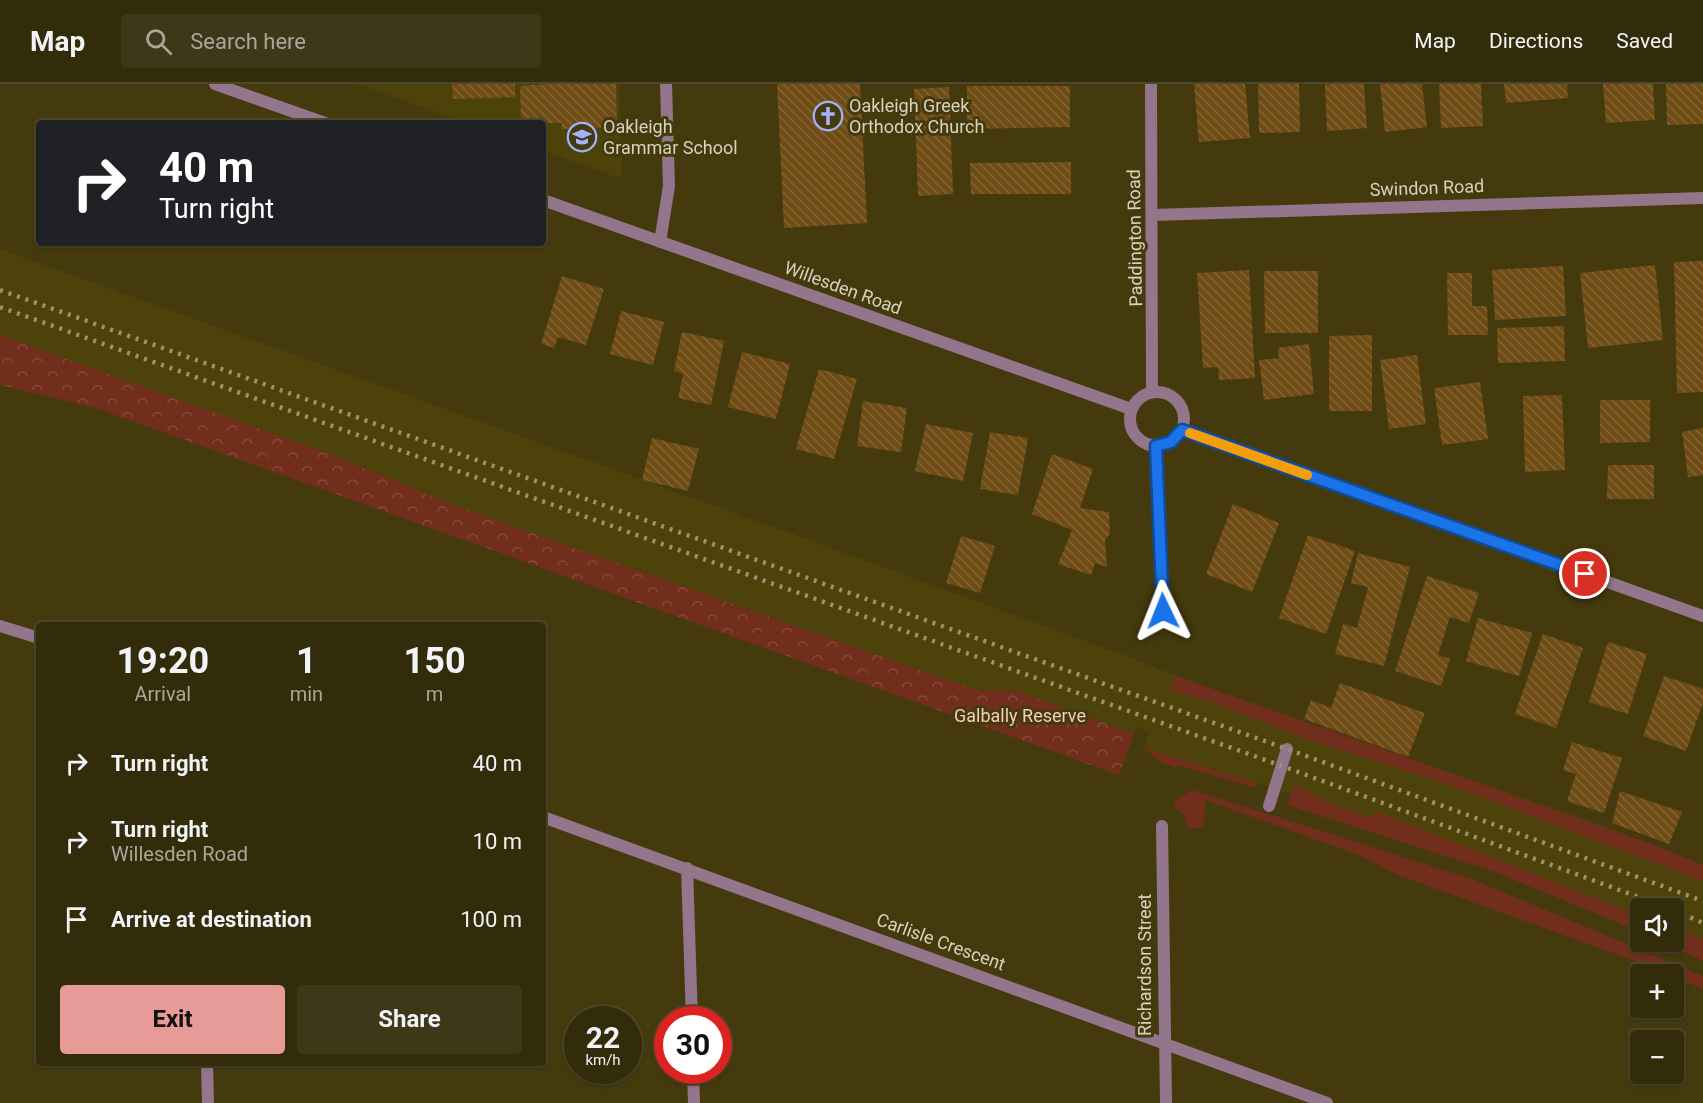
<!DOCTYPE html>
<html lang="en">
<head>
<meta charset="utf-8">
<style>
  :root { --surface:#332c0a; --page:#3e3818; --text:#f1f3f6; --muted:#a9a79c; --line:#4e482b; --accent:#e69b98 }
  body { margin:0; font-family:Roboto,sans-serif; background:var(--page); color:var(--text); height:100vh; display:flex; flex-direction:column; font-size:22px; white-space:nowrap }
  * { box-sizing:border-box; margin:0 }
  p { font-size:20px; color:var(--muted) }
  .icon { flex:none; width:33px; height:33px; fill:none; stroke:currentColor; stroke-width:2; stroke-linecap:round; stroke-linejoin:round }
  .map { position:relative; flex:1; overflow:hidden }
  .panel { position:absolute; left:36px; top:538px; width:510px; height:444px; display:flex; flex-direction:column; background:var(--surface); border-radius:6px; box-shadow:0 2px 4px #0004,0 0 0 2px var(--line) }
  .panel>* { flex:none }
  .top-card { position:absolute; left:36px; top:36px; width:510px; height:126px; border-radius:6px; box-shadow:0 2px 4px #0004,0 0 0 2px var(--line); background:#202124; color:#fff; overflow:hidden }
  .controls { position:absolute; left:1630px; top:814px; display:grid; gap:12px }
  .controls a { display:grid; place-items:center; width:54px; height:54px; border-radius:6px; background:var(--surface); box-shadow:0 2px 4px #0004,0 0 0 2px var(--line); font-size:30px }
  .speed { position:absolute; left:564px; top:922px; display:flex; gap:12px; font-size:30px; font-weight:700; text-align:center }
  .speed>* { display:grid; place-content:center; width:78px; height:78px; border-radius:50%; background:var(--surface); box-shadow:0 2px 4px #0004,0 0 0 2px var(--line); line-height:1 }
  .speed small { font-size:15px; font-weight:400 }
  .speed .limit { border:9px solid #d22; background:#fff; color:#111 }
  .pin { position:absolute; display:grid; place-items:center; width:51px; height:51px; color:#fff; margin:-26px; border:3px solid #fff; border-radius:50%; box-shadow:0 2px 6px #0007 }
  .me { position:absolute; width:66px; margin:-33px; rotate:358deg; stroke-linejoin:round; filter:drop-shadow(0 0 4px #0008) }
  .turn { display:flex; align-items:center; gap:21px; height:126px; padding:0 24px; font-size:27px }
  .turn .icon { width:78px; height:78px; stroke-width:2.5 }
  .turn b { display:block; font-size:42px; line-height:51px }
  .eta { display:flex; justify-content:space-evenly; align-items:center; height:102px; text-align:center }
  .eta b { font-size:36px; font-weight:700; line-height:42px }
  .primary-button { display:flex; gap:12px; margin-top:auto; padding:12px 24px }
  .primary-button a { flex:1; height:69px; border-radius:6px; background:var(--accent); color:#111; font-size:24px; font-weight:700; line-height:69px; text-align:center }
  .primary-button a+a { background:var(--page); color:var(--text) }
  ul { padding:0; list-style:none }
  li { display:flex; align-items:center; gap:18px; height:78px; padding:0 24px }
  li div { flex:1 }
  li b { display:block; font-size:22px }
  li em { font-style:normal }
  header { display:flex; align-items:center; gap:36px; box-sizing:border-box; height:84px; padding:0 30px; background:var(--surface); border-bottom:2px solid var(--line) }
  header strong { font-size:28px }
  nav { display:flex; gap:33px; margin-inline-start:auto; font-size:21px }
  .search { width:420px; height:54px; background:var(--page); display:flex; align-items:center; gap:15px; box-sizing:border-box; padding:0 21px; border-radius:6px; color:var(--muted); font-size:22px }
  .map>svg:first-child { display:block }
  .built { fill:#4e420b }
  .grass { fill:#722e1c }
  .park { fill:url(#park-crowns) }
  .building { fill:url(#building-back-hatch) }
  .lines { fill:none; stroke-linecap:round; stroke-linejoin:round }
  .lane { stroke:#93768b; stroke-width:12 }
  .street { stroke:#93768b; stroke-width:12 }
  .rail { stroke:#9a9373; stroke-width:4.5; stroke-dasharray:3 6; stroke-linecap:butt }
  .route-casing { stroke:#114b97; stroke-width:15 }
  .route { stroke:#1a73e8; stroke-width:10 }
  .slow { stroke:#f59e0b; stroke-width:10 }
  .labels { text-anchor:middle; stroke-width:6; stroke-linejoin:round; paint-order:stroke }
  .poi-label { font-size:18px; fill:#d7d2bb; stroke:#443a0e; text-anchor:start }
  .street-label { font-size:18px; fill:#d7d2bb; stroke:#443a0e }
  .park-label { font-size:18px; fill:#f8ccbf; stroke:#443a0e }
</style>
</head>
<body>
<header>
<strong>Map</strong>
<div class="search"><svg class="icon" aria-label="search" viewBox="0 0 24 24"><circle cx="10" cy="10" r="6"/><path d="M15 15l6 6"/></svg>Search here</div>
<nav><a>Map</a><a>Directions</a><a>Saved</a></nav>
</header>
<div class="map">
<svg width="1703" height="1019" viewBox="0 0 1703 1019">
  <defs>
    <pattern id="park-crowns" width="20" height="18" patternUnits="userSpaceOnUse" patternTransform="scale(1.5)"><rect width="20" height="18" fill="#722e1c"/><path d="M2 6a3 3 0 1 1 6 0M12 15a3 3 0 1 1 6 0" fill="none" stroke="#854b3b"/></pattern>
    <pattern id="building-back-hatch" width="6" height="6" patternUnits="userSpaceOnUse" patternTransform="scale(1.5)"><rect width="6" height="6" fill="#6e4c14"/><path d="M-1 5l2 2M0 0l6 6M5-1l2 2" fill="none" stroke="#826534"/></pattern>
  </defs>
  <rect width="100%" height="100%" fill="#443a0e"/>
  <!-- built -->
  <g class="built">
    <path d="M357 0H619L622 89 619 94 543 67V39H466Z"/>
    <path d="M0 165 785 447 1129 573 1216 608 1604 742 1703 781V871L1674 857V825H1641V842L1291 710 1144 664 1149 647 1137 643 1134 650 1017 607 976 606 461 424 332 371 0 251Z"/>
  </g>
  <!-- grass -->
  <g class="grass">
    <path d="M1176 592 1654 761 1703 781V797L1447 700 1306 655 1211 618 1171 607Z"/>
    <path d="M1144 664 1256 699 1255 704 1178 681 1176 684 1161 678Z"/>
    <path d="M1295 700 1333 721 1369 733 1377 728 1641 832V848L1495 788 1287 721Z"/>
    <path d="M1193 706 1469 794 1703 892V905L1674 893V891L1398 791 1359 771 1205 716 1204 744H1188L1184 731 1173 722 1179 713Z"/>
    <path d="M1674 844 1703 855V877L1663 858H1674Z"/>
  </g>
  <!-- park -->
  <path class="park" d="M0 251 332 371 461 424 976 606 1017 607 1134 650 1119 691 93 323 0 301Z"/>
  <!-- building -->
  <g class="building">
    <path d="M452 0H515V13L453 15Z"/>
    <path d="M546 0H616L617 39H602V44L562 45V39H521L520 2Z"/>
    <path d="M777 0H860L867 139 784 144Z"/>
    <path d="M1194 0H1245L1250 54 1199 58Z"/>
    <path d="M1258 0H1299L1300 48 1259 49Z"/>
    <path d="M1325 0H1364L1367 44 1327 47Z"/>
    <path d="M1380 0H1422L1427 43 1385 48Z"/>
    <path d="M1439 0H1481L1483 42 1441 44Z"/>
    <path d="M1504 0H1567L1568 14 1506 19Z"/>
    <path d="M1603 0H1653L1655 36 1606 39Z"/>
    <path d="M1666 0H1703V40L1667 41Z"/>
    <path d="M967 2H1070V43L967 45Z"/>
    <path d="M949 3 953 110 918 112 914 5Z"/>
    <path d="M1071 78V110H971L970 79Z"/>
    <path d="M1703 177V308L1677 309 1674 178Z"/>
    <path d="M1655 181 1663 256 1588 264 1580 189Z"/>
    <path d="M1563 182 1566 232 1495 236 1492 186Z"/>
    <path d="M1249 186 1255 294 1219 296 1218 283 1203 284 1197 189Z"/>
    <path d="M1264 187H1318V249H1265Z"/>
    <path d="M1447 189H1472V222H1487L1488 251H1448Z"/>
    <path d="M562 192 604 205 586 261 558 253 554 264 541 260Z"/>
    <path d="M621 227 664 238 653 281 610 270Z"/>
    <path d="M1564 242 1565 277 1498 279 1497 244Z"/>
    <path d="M682 248 724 257 711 321 678 314 683 290 674 287Z"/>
    <path d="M1372 251V327H1329V252Z"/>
    <path d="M1309 260 1314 310 1264 316 1259 276 1279 274 1278 264Z"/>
    <path d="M742 268 790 280 776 335 728 323Z"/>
    <path d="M1417 271 1426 340 1389 345 1380 276Z"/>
    <path d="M819 285 857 295 834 375 796 365Z"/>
    <path d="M1480 298 1488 355 1442 361 1434 304Z"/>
    <path d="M1562 311 1565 386 1525 388 1523 312Z"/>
    <path d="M1600 316H1650V358L1600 359Z"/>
    <path d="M863 317 907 324 901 368 857 362Z"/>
    <path d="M926 340 973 349 963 397 915 387Z"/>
    <path d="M1703 344V391L1688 393 1682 348Z"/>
    <path d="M990 348 1028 354 1018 411 980 405Z"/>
    <path d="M652 354 699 365 688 407 642 396Z"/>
    <path d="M1052 370 1093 385 1080 424 1109 428 1110 450 1105 456 1107 483 1095 479 1091 491 1058 480 1072 446 1032 430Z"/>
    <path d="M1608 381H1654V415H1607Z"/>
    <path d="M1233 420 1279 439 1252 508 1206 490Z"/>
    <path d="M1308 451 1355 467 1326 550 1279 534Z"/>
    <path d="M961 452 995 462 980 509 946 499Z"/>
    <path d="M1358 469 1410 483 1384 582 1335 570 1343 540 1357 544 1368 503 1351 499Z"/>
    <path d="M1427 492 1479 509 1469 539 1450 533 1438 571 1450 575 1441 602 1395 587Z"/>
    <path d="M1478 534 1532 549 1519 592 1466 577Z"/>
    <path d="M1543 550 1583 564 1556 644 1515 630Z"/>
    <path d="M1608 558 1647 570 1628 630 1589 618Z"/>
    <path d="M1664 592 1703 605V619L1686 667 1643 652Z"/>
    <path d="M1340 599 1425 629 1408 673 1304 635 1311 616 1331 624Z"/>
    <path d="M1572 658 1622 674 1604 729 1567 717 1576 690 1563 686Z"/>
    <path d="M1620 707 1682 728 1669 760 1612 739Z"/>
  </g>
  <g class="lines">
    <!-- lane -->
    <path class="lane" d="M1269 722 1287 665"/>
    <!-- street -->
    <g class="street">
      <path d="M215 0 325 39"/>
      <path d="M1151 0 1152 308"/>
      <path d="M543 116 1131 325"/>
      <path d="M1153 131 1703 114"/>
      <path d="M660 158 669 102 666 0"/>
      <circle cx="1157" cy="335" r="27"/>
      <path d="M1182 346 1703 532"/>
      <path d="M1156 362 1163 527"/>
      <path d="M0 542 39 554"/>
      <path d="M543 733 1327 1019"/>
      <path d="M1162 742 1166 1019"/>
      <path d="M687 784 692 936"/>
      <path d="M207 980 208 1019"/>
      <path d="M693 987 694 1019"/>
    </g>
    <!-- rail -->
    <g class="rail">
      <path d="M0 206 1287 665 1703 817"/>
      <path d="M0 223 1282 682 1671 825"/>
      <path d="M1674 826 1703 839"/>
    </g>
  </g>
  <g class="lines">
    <!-- route casing -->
    <g class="route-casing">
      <path id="route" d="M1163 527 1156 362 1171 358 1182 346 1585 490"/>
    </g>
    <!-- route -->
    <use href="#route" class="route"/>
    <!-- slow -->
    <path class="slow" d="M1190 349 1307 391"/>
  </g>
  <!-- icons -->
  <defs>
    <g id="church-ring" transform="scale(1.5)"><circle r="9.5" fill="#443a0e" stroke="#a4b2fc" stroke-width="1.5"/><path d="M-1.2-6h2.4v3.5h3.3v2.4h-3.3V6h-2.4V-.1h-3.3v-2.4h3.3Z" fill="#a4b2fc"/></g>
    <g id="school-ring" transform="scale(1.5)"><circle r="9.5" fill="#443a0e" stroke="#a4b2fc" stroke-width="1.5"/><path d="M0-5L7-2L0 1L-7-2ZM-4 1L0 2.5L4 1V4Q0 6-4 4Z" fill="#a4b2fc"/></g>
  </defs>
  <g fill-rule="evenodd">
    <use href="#church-ring" x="828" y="32"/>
    <use href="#school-ring" x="582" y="53"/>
  </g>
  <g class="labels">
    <!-- poi labels -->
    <g class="poi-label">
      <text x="849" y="28">Oakleigh Greek<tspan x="849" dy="21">Orthodox Church</tspan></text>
      <text x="603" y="49">Oakleigh<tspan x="603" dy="21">Grammar School</tspan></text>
    </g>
    <!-- street labels -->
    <g class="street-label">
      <text transform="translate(1427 104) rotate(-2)" y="6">Swindon Road</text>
      <text transform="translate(1135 154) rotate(-91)" y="6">Paddington Road</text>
      <text transform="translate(843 204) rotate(20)" y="6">Willesden Road</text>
      <text transform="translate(941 858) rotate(20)" y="6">Carlisle Crescent</text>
      <text transform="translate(1145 881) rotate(-90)" y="6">Richardson Street</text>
    </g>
    <!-- park labels -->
    <g class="park-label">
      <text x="1020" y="638">Galbally Reserve</text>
    </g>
  </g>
</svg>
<div class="controls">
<a><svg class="icon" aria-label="sound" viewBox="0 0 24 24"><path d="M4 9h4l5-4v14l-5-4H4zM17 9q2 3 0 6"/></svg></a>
<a>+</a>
<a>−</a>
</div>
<div class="speed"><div>22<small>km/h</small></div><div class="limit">30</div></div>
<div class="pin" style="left:1585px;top:490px;background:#d93025"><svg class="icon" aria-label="arrive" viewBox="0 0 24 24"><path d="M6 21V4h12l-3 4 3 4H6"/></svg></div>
<svg class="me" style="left:1163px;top:527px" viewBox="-20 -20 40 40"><path d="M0-17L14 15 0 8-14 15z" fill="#1a73e8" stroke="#fff" stroke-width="4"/></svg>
<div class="top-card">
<div class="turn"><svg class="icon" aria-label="right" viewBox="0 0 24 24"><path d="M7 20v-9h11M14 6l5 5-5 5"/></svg><div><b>40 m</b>Turn right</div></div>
</div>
<section class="panel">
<div class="eta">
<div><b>19:20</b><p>Arrival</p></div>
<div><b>1</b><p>min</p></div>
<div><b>150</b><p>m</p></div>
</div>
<ul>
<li><svg class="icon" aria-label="right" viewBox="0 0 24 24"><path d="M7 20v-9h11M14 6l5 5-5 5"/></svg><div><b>Turn right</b></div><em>40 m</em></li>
<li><svg class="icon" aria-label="right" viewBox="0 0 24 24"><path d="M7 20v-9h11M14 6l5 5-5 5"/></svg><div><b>Turn right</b><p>Willesden Road</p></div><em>10 m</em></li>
<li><svg class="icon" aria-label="arrive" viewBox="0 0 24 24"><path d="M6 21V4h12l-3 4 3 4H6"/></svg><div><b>Arrive at destination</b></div><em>100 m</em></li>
</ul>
<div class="primary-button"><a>Exit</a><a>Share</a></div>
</section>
</div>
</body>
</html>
